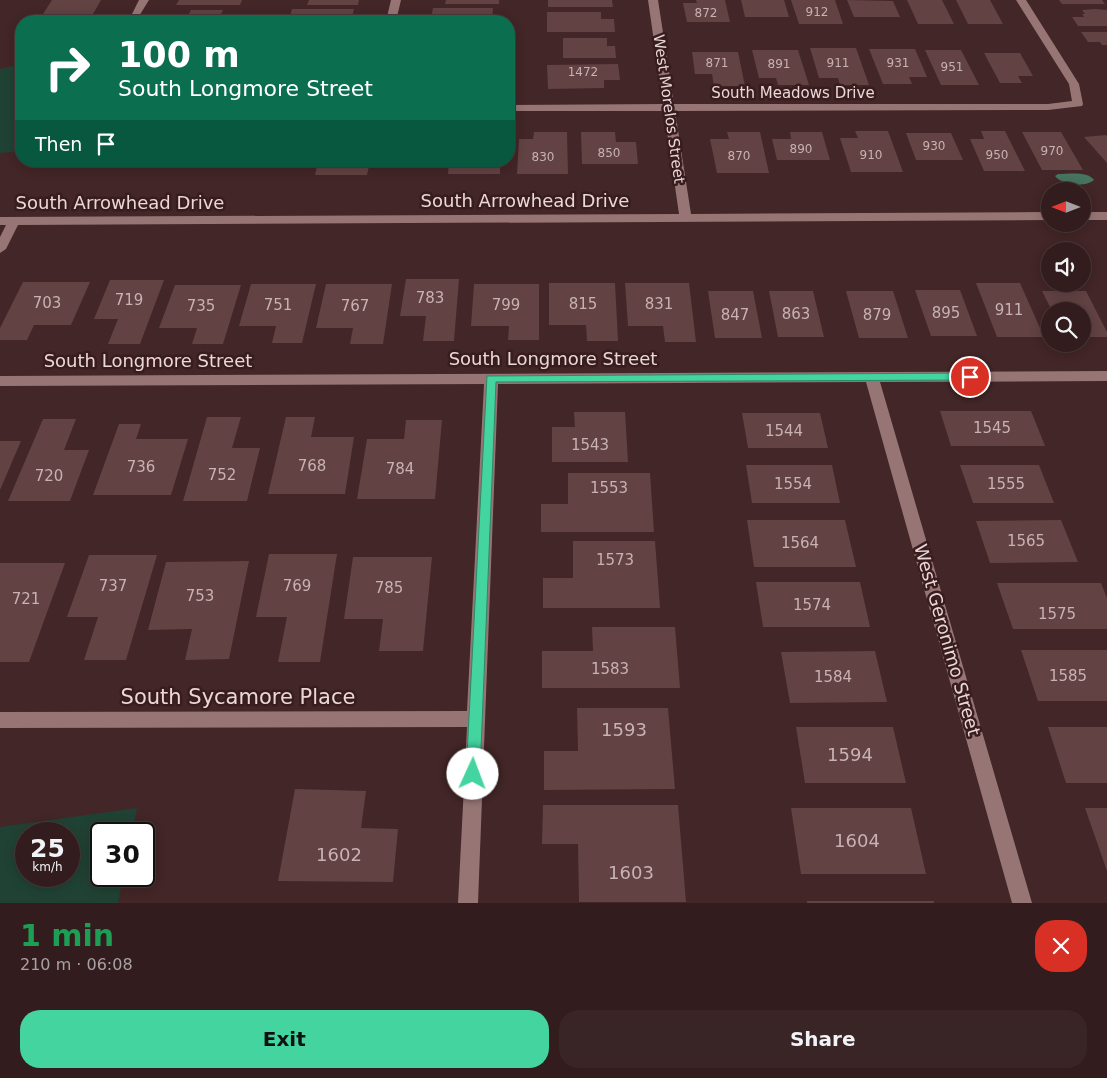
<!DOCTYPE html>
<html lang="en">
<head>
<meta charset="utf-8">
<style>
  :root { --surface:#321c1d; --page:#3a2526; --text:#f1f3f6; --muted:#a8a1a4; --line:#4d3a3b; --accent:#43d4a0 }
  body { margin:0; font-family:"DejaVu Sans",sans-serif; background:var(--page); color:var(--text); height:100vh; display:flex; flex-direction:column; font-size:19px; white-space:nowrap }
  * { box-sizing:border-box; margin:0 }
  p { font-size:16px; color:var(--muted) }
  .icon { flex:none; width:28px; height:28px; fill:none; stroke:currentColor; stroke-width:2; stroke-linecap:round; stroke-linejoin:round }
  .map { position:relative; height:903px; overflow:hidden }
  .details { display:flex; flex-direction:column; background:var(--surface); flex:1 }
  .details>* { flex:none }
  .top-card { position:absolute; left:15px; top:15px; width:500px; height:152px; border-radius:20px; box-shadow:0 2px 12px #0003,0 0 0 1px var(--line); background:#0b6e4f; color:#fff; overflow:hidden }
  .needle { width:32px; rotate:270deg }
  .fabs { position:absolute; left:1041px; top:182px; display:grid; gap:10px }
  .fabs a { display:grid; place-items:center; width:50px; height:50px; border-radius:50%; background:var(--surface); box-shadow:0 2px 12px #0003,0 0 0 1px var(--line); font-size:25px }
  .speed { position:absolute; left:15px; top:822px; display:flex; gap:10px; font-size:25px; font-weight:700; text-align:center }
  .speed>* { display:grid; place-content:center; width:65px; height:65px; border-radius:50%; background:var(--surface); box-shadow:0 2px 12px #0003,0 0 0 1px var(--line); line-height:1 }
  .speed small { font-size:12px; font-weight:400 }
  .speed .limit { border:2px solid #111; border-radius:8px; background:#fff; color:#111 }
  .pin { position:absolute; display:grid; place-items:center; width:42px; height:42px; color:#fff; margin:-21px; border:2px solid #fff; border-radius:50%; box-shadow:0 1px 5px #0007 }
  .me { position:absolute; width:55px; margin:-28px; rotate:2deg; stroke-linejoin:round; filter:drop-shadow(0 0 4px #0008) }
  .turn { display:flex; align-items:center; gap:18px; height:105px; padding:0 20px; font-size:22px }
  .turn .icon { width:65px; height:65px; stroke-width:2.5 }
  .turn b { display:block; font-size:35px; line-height:42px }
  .then { display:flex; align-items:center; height:48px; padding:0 20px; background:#0003; gap:10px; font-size:19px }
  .round { display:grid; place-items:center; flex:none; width:52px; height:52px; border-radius:20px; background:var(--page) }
  .overview { display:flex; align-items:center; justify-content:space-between; height:85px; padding:0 20px }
  h1 { font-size:30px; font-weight:800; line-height:38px; color:#1e9e55 }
  .primary-button { display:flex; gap:10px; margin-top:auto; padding:10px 20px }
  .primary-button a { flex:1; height:58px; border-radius:20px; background:var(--accent); color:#111; font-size:20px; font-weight:800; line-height:58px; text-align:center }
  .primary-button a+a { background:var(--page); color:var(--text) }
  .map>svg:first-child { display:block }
  .green { fill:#204234; fill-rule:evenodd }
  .water { fill:#467460 }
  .building { fill:#624243 }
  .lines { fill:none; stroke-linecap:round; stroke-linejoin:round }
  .minor { fill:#977575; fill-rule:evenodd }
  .route { fill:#43d4a0; stroke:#2c8a68 }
  .labels { text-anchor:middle; stroke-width:5; stroke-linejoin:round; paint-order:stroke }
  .far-number-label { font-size:12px; fill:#c8b2b2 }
  .far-street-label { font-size:15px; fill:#ead7d7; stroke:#381c1e }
  .number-label { font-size:15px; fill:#c8b2b2 }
  .street-label { font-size:18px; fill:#ead7d7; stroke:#381c1e }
  .near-number-label { font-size:18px; fill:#c8b2b2 }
  .near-street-label { font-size:21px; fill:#ead7d7; stroke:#381c1e }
</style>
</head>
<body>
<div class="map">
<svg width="1107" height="903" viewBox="0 0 1107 903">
  <rect width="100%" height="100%" fill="#432627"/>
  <!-- green -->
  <g class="green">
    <path d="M21 64V151L0 153V69Z"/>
    <path d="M137 808 132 834H101V876H123L118 903H0V827ZM26 834H69V876H26Z"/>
  </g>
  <!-- water -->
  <path class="water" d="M1058 174C1069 174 1088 171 1094 180 1085 188 1062 185 1055 176Z"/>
  <!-- building -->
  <g class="building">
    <path d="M52 0H101L93 14H43Z"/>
    <path d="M179 0H242L240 5H176Z"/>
    <path d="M309 0H359L358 5H307Z"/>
    <path d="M446 0H499V4H445Z"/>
    <path d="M548 0H612L613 7H548Z"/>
    <path d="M696 0H725L730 22H687L683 3H697Z"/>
    <path d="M741 0H784L789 17H745Z"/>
    <path d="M791 0H835L843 24H799Z"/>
    <path d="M847 0 893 1 900 17H854Z"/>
    <path d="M907 0H942L954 24H918Z"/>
    <path d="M956 0H990L1003 24H968Z"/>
    <path d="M1059 0H1102L1105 4H1062Z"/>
    <path d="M433 8H493L492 21H439V19H431Z"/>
    <path d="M292 9H354L351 21 289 20Z"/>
    <path d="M1095 9 1107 10V26H1078L1072 17H1084L1082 14H1085L1082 10Z"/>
    <path d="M191 10H223L218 21H169L171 18H187Z"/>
    <path d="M547 12H601V19H614L615 32H547Z"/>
    <path d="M1081 32H1107V45H1102L1100 42H1088Z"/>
    <path d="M563 38H607V46H615L616 58H563Z"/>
    <path d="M810 48H856L869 85H840L838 78H819Z"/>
    <path d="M869 49H915L927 77H909L912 84H883Z"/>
    <path d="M752 50H798L809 85H778L776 78H759Z"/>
    <path d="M925 50H961L979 85H941Z"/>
    <path d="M692 52H738L745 86H714L712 74H695Z"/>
    <path d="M984 53H1020L1033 76H1018L1022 83H1000Z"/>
    <path d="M618 64 620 80H604V88L548 89 547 65Z"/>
    <path d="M855 131H888L903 172H851L840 138H858Z"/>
    <path d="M981 131H1005L1025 171H984L970 139H984Z"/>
    <path d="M534 132H567L568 174H517L519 139H533Z"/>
    <path d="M581 132H615L616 142H636L638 164H582Z"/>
    <path d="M727 132H760L769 173H717L710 139H729Z"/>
    <path d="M790 132H822L830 160H777L772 139H791Z"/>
    <path d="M1022 132H1061L1083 170H1042Z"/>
    <path d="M906 133H951L963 160H916Z"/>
    <path d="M1106 135 1107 136V163L1084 137Z"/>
    <path d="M318 161H370L367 175H315Z"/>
    <path d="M383 161H440V164H382Z"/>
    <path d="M449 161H500V174H448Z"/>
    <path d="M406 279H459L454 341H423L426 316H400Z"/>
    <path d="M110 280H164L140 344H108L118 319H94Z"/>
    <path d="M23 282H90L71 325H34L27 340H0V328Z"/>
    <path d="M549 283H615L618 341H587L586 325H549Z"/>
    <path d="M625 283H689L696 342H665L663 326H628Z"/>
    <path d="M976 283H1020L1044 337H997Z"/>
    <path d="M251 284H316L302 343H272L276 326H239Z"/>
    <path d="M326 284H392L383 344H350L353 328H316Z"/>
    <path d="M474 284H539V340H508L509 326H471Z"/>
    <path d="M175 285H241L223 344H192L197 328H159Z"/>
    <path d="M915 290H960L977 336H931Z"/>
    <path d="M708 291H753L762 338H715Z"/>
    <path d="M769 291H813L824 337H778Z"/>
    <path d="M846 291H893L908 338H859Z"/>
    <path d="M1042 291H1086L1107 332V337H1082V311H1052Z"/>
    <path d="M940 411H1031L1045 446H951Z"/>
    <path d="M574 412H625L628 462H552V427H575Z"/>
    <path d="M742 413H820L828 448H748Z"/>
    <path d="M207 417H241L232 448H260L247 501H183Z"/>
    <path d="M286 417H315L311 437H354L345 494H268Z"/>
    <path d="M43 419H76L64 450H89L70 501H8Z"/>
    <path d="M406 420H442L435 499H357L367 439H404Z"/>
    <path d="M119 424H141L136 439H188L171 495H93Z"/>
    <path d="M0 441H21L0 490Z"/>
    <path d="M746 465H832L840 503H752Z"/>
    <path d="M960 465H1039L1054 503H973Z"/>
    <path d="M568 473H650L654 532H541V504H568Z"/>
    <path d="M747 520H845L856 567H754Z"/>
    <path d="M1061 520 1078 562 990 563 976 521Z"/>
    <path d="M573 541H655L660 608H543V578H573Z"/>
    <path d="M269 554H337L320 662H278L287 617H256Z"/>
    <path d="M89 555H157L126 660H84L98 617H67Z"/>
    <path d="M353 557H432L423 651H379L383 619H344Z"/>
    <path d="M249 561 229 659 185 660 192 629 148 630 166 562Z"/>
    <path d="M0 563H65L29 662H0Z"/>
    <path d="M756 582H860L870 627H763Z"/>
    <path d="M997 583H1101L1107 598V629H1013Z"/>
    <path d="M592 627H675L680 688H542V651H593Z"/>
    <path d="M1021 650H1107V701H1038Z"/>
    <path d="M875 651 887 702 790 703 781 652Z"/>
    <path d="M577 708H668L675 789 544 790V751H578Z"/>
    <path d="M796 727H893L906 783H805Z"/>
    <path d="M1048 727H1107V783H1066Z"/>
    <path d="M295 789 366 791 361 828 398 829 393 882 278 881Z"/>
    <path d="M543 805H678L686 902H579L578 844H542Z"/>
    <path d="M791 808H911L926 874H801Z"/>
    <path d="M1085 808H1107V871Z"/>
    <rect x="807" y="901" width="127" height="2"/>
  </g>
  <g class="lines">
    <!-- minor -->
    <g class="minor">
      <path d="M139 0H149L136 21H125L131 16Z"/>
      <path d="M391 0H401L396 21H386Z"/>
      <path d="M648 0H658L674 104H1048L1072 101 1069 84 1016 0H1026L1079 84 1083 104 1082 106 1048 110 675 111 691 214 1050 212V220L18 225 6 249 0 253V237L6 225H0V217L679 214 664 111H509V105L663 104Z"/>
      <rect x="1082" y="212" width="25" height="8"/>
      <path d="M1107 371V381L880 382 1032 903H1012L866 382 498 384 478 903H458L467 727 0 728V712L467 711 484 384 0 386V376Z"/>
    </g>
  </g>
  <!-- route -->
  <path class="route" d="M970 373 975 377 970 380 496 382 480 774 478 779 473 781 468 779 466 774 487 376Z"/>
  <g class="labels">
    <!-- far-number labels -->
    <g class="far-number-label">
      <text x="817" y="16">912</text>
      <text x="706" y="17">872</text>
      <text x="717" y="67">871</text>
      <text x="838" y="67">911</text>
      <text x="898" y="67">931</text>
      <text x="779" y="68">891</text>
      <text x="952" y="71">951</text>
      <text x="583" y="76">1472</text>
      <text x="934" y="150">930</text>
      <text x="801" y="153">890</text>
      <text x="1052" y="155">970</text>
      <text x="609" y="157">850</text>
      <text x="871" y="159">910</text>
      <text x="997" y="159">950</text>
      <text x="739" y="160">870</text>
      <text x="543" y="161">830</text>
    </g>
    <!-- far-street labels -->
    <g class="far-street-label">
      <text x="793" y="98">South Meadows Drive</text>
      <text transform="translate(669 109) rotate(82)" y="5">West Morelos Street</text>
    </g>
    <!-- number labels -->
    <g class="number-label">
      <text x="430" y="303">783</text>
      <text x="129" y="305">719</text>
      <text x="47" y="308">703</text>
      <text x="583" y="309">815</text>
      <text x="659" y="309">831</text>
      <text x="278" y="310">751</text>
      <text x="506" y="310">799</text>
      <text x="201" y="311">735</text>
      <text x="355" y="311">767</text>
      <text x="1009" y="315">911</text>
      <text x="946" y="318">895</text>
      <text x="796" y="319">863</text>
      <text x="735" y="320">847</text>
      <text x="877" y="320">879</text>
      <text x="992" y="433">1545</text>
      <text x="784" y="436">1544</text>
      <text x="590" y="450">1543</text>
      <text x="312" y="471">768</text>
      <text x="141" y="472">736</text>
      <text x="400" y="474">784</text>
      <text x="222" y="480">752</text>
      <text x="49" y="481">720</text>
      <text x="793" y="489">1554</text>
      <text x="1006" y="489">1555</text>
      <text x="609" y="493">1553</text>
      <text x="1026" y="546">1565</text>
      <text x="800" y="548">1564</text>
      <text x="615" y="565">1573</text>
      <text x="113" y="591">737</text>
      <text x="297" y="591">769</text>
      <text x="389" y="593">785</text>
      <text x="200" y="601">753</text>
      <text x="26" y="604">721</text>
      <text x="812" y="610">1574</text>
      <text x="1057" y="619">1575</text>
      <text x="610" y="674">1583</text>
      <text x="1068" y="681">1585</text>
      <text x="833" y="682">1584</text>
    </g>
    <!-- street labels -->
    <g class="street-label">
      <text x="525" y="207">South Arrowhead Drive</text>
      <text x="120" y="209">South Arrowhead Drive</text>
      <text x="553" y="365">South Longmore Street</text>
      <text x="148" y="367">South Longmore Street</text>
      <text transform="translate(947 640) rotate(74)" y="6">West Geronimo Street</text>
    </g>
    <!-- near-number labels -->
    <g class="near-number-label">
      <text x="624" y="736">1593</text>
      <text x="850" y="761">1594</text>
      <text x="857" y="847">1604</text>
      <text x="339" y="861">1602</text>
      <text x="631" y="879">1603</text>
    </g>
    <!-- near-street labels -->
    <g class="near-street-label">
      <text x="238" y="704">South Sycamore Place</text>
    </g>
  </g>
</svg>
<div class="fabs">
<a><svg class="needle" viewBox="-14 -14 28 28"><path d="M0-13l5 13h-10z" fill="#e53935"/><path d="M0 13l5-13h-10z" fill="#a8a1a4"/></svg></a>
<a><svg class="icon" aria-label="sound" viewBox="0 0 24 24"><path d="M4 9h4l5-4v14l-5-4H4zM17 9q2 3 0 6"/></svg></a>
<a><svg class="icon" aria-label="search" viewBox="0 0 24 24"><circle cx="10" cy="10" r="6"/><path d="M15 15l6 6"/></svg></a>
</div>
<div class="speed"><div>25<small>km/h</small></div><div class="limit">30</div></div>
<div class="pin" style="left:970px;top:377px;background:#d93025"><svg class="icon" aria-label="arrive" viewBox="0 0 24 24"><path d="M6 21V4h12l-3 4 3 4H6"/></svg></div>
<svg class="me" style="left:473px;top:774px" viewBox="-20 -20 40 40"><circle r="19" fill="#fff"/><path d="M0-13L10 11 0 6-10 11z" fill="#43d4a0"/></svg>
<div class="top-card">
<div class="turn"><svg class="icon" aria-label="right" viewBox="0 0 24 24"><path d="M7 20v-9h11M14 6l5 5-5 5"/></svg><div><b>100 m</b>South Longmore Street</div></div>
<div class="then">Then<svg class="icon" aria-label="arrive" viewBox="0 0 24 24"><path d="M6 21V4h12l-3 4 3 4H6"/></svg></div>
</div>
</div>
<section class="details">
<div class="overview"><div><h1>1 min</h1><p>210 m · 06:08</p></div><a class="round" style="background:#d93025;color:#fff"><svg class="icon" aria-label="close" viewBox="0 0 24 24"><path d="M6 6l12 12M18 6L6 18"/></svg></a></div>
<div class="primary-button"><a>Exit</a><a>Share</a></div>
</section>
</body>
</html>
